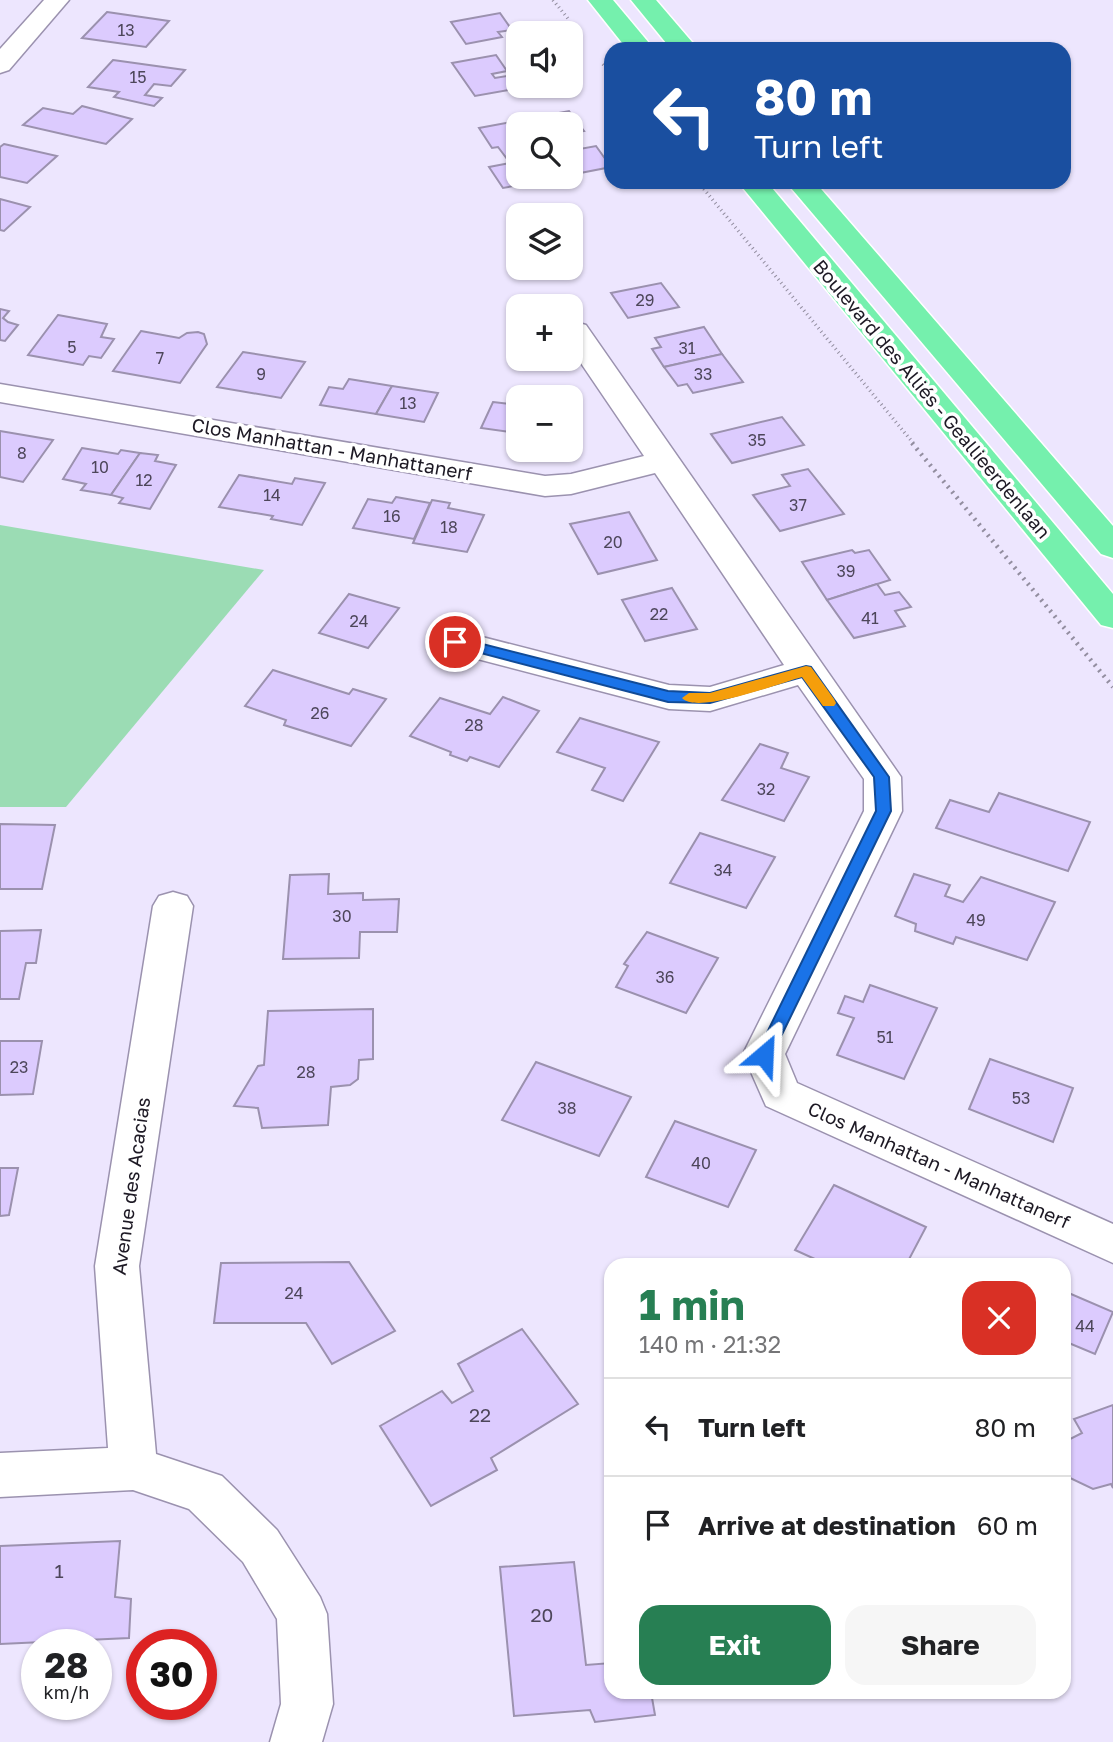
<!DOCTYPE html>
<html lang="en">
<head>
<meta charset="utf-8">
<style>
  :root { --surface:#fff; --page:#f6f6f6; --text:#202124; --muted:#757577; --line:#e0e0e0; --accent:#277f53 }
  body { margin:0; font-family:"Golos Text",sans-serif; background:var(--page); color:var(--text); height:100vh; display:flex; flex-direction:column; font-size:26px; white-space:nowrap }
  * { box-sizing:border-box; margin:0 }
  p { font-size:23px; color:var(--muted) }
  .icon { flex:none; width:38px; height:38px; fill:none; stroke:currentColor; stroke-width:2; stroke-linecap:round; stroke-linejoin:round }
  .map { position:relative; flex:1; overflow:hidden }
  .panel { position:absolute; left:604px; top:1258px; width:467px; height:441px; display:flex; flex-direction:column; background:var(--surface); border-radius:21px; box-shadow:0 2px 5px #0004 }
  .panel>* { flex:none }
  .guide { position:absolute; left:604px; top:42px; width:467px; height:147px; border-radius:21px; box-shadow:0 2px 5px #0004; background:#1a4fa0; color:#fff; overflow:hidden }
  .fabs { position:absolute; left:506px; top:21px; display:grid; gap:14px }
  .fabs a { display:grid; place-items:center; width:77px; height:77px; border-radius:14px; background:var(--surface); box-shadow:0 2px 5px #0004; font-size:35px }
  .speed { position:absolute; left:21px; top:1629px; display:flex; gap:14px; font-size:35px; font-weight:700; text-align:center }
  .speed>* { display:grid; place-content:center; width:91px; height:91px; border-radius:50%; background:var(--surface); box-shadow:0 2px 5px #0004; line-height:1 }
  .speed small { font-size:18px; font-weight:400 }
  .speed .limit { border:10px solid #d22; background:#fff; color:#111 }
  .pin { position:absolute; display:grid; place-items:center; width:60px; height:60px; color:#fff; margin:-30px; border:4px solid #fff; border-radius:50%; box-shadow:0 2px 7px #0007 }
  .me { position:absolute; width:77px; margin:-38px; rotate:26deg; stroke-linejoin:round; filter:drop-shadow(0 0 5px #0008) }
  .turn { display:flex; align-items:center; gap:24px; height:147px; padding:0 35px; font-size:32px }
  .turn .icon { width:91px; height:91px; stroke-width:2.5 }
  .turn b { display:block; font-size:49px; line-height:60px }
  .round { display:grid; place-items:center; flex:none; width:74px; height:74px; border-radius:21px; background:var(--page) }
  .headline { display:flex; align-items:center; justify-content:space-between; height:119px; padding:0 35px }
  h1 { font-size:42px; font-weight:700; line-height:52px; color:var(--accent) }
  .button { display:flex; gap:14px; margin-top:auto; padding:14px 35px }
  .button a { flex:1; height:80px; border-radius:21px; background:var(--accent); color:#fff; font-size:28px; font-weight:700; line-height:80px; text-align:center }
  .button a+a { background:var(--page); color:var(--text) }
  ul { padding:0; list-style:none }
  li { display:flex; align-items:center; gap:21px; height:98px; padding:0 35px; border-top:2px solid var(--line) }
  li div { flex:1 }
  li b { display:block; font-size:26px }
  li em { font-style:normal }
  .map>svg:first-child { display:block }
  .green { fill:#9bdcb4 }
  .building { fill:#dccbfe; stroke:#9b91ae; stroke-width:2 }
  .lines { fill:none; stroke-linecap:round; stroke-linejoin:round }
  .minor-casing { stroke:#9b92af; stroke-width:3 }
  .highway-casing { stroke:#fff; stroke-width:3 }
  .path-far1 { stroke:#938ea0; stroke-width:3.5; stroke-dasharray:1 3.5; stroke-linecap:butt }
  .path { stroke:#938ea0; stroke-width:4.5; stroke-dasharray:2 5; stroke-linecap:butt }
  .minor { fill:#fff; fill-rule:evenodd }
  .highway { fill:#75f0ad; fill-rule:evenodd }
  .route { fill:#1a73e8; stroke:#114b97; stroke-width:2 }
  .slow { fill:#f59e0b }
  .labels { text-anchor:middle; stroke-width:7; stroke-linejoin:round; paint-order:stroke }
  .number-label { font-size:16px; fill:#4d465a }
  .street-label { font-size:19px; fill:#1d1924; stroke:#fff }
  .near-number-label { font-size:19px; fill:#4d465a }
</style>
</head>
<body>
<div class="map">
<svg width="1113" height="1742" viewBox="0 0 1113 1742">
  <rect width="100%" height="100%" fill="#ede6fe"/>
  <!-- green -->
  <path class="green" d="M0 525 264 570 66 807H0Z"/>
  <!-- building -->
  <g class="building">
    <path d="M107 12 169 21 146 47 82 38Z"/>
    <path d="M500 13 512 30 498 32 502 37 466 44 451 22Z"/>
    <path d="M496 55 507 71 492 74 495 78 518 74V86H532L475 96 452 63Z"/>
    <path d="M113 60 185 70 171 86 154 84 145 95 162 98 154 106 114 97 119 92 88 87Z"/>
    <path d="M82 106 132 119 106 144 23 125 43 108 73 114Z"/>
    <path d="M569 111 584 131 570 133V124H518V177H560L503 188 489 167 510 163 498 147 492 148 479 128Z"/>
    <path d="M570 137 580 149 596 146 611 167 570 175Z"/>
    <path d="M4 144 57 156 27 183 0 177V147Z"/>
    <path d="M0 199 30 207 4 231 0 230Z"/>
    <path d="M661 283 679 307 628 318 611 293Z"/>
    <path d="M0 309 9 311 3 318 8 322 18 325 5 341 0 340Z"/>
    <path d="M58 315 107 324 101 337 114 339 101 358 89 356 83 365 28 355Z"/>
    <path d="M704 327 722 354 664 367 652 349 661 347 655 338Z"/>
    <path d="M141 331 179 338 187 333 198 332 204 334 207 344 180 383 113 371Z"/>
    <path d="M243 352 305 362 281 398 217 387Z"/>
    <path d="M722 354 743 382 693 393 687 384 678 386 664 367Z"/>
    <path d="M349 379 392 386 376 414 320 405 329 387 343 389Z"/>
    <path d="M392 386 438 393 424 422 376 414Z"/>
    <path d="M493 402 518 405V440L515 439 517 433 481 428Z"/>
    <path d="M782 417 804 445 732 463 711 434Z"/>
    <path d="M0 431 53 440 23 482 0 477Z"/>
    <path d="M82 448 118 454 121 450 140 453 111 495 81 490 86 484 63 479Z"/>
    <path d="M140 453 158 455 155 461 176 465 150 509 119 503 123 498 111 495Z"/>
    <path d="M808 469 844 514 780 531 753 495 790 486 782 475Z"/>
    <path d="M239 475 292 484 295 478 325 483 302 525 271 519 273 516 219 507Z"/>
    <path d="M396 497 430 503 414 539 353 528 368 499 392 503Z"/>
    <path d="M432 500 450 503 448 508 484 515 467 552 413 543Z"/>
    <path d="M629 512 657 560 598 574 570 524Z"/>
    <path d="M852 550 855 553 869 550 890 580 827 600 802 562Z"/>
    <path d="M877 584 885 595 899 592 911 607 895 611 905 626 854 638 827 600Z"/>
    <path d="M672 588 697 629 645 641 622 600Z"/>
    <path d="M349 594 399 608 368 648 319 633Z"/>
    <path d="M273 670 349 694 353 689 386 699 351 746 284 725 286 720 245 706Z"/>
    <path d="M503 697 539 711 499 767 470 757 467 761 450 755 451 752 410 736 440 698 490 714Z"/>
    <path d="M580 718 659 742 623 801 592 790 605 768 557 752Z"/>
    <path d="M760 744 788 753 781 768 809 777 784 821 722 800Z"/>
    <path d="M999 793 1090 822 1068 871 936 828 950 800 989 812Z"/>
    <path d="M0 824 55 825 42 889H0Z"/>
    <path d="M700 833 775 857 746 908 670 883Z"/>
    <path d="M329 874 328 894 363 893V900L399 899 397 932H360L359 958 283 959 290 875Z"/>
    <path d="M914 874 950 885 945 896 963 902 981 877 1055 902 1027 960 956 937 953 944 915 931 916 924 895 916Z"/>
    <path d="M41 930 36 963H26L19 999H0V931Z"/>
    <path d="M647 932 718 958 686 1013 616 987 628 966 624 964Z"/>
    <path d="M870 985 937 1008 904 1079 837 1055 854 1018 838 1013 845 996 863 1002Z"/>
    <path d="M373 1009V1059L359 1060 358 1079 350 1085 331 1087 328 1125 262 1128 258 1108 234 1106 258 1066 264 1065 268 1011Z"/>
    <path d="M0 1041H42L33 1094 0 1095Z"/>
    <path d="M990 1059 1073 1088 1053 1142 969 1109Z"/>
    <path d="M536 1062 631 1097 599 1156 502 1120Z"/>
    <path d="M675 1121 756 1150 728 1207 646 1177Z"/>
    <path d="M0 1168H18L9 1215 0 1216Z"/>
    <path d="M834 1185 926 1227 906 1265H828L795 1250Z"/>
    <path d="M349 1262 395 1331 332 1364 306 1323H214L221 1263Z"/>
    <path d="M1064 1291 1113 1312 1095 1354 1064 1341Z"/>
    <path d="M522 1329 578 1404 491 1458 497 1470 431 1506 380 1426 442 1391 452 1403 473 1391 458 1364Z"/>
    <path d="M1113 1405V1488L1111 1484 1093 1489 1070 1478 1064 1468V1442L1082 1433 1074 1419Z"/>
    <path d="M120 1541 115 1597 131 1599 129 1638 0 1644V1546Z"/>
    <path d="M574 1562 586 1665 611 1663V1692H651L655 1715 595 1722 590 1710 514 1716 500 1567Z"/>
  </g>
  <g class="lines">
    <!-- minor casing -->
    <g class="minor-casing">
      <g id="minor">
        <path d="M44 0H69L9 70 0 73V49Z"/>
        <path d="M575 322 586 325 901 777 902 811 785 1054 797 1083 1113 1224V1263L766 1106 743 1054 864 811V779L798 685 710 711 669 709 443 650 438 642 443 634 455 630 669 685 710 687 784 665 655 473 571 494 545 496 0 402V384L545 476 571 474 644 456 570 347V323Z"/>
        <path d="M173 892 187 896 193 906 139 1266 156 1454 222 1476 277 1530 320 1597 327 1614 333 1704 322 1742H270L281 1704 277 1619 243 1562 189 1509 133 1490 0 1497V1453L108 1448 95 1266 153 906 159 896Z"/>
      </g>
    </g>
    <!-- highway casing -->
    <g class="highway-casing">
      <g id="highway">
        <path d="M588 0H613L654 49H627Z"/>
        <path d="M631 0H656L698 49H671Z"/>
        <path d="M738 182H767L1113 594V628L1101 625Z"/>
        <path d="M786 182H815L1113 526V558L1101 554Z"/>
      </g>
    </g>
    <!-- path-far1 -->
    <g class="path-far1">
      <path d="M553 0 570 21"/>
      <path d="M603 64 611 73"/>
      <path d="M698 182 914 444"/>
    </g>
    <!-- path -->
    <path class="path" d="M912 443 1113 687"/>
    <!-- minor -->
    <use href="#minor" class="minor"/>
    <!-- highway -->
    <use href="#highway" class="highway"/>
  </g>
  <!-- route -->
  <path class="route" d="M455 637 668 691 710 693 806 666 811 667 889 777 891 811 770 1059H758L756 1055 876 811 874 777 802 677 710 703 668 702 450 645 448 642Z"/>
  <!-- slow -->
  <path class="slow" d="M806 666 811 667 834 699 836 703 834 706H823L802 677C780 683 697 715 682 698L689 693H710Z"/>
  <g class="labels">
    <!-- number labels -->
    <g class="number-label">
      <text x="126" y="36">13</text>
      <text x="138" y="83">15</text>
      <text x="645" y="306">29</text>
      <text x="72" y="353">5</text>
      <text x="687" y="354">31</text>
      <text x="160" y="364">7</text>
      <text x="261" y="380">9</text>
      <text x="703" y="380">33</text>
      <text x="408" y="409">13</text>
      <text x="757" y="446">35</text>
      <text x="22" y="459">8</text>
      <text x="100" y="473">10</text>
      <text x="144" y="486">12</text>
      <text x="272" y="501">14</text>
      <text x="798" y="511">37</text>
      <text x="392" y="522">16</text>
      <text x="449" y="533">18</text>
      <text x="613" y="548">20</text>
      <text x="846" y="577">39</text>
      <text x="659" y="620">22</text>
      <text x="870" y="624">41</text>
      <text x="359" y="627">24</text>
      <text x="320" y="719">26</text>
      <text x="474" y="731">28</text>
      <text x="766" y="795">32</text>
      <text x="723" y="876">34</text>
      <text x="342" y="922">30</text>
      <text x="976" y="926">49</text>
      <text x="665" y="983">36</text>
      <text x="885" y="1043">51</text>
      <text x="19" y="1073">23</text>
      <text x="306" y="1078">28</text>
      <text x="1021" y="1104">53</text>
      <text x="567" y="1114">38</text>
      <text x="701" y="1169">40</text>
      <text x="294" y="1299">24</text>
      <text x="1085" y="1332">44</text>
    </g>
    <!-- street labels -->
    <g class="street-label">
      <text transform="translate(932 399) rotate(50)" y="7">Boulevard des Alliés - Geallieerdenlaan</text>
      <text transform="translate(332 449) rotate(10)" y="7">Clos Manhattan - Manhattanerf</text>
      <text transform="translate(939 1165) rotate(24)" y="7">Clos Manhattan - Manhattanerf</text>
      <text transform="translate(131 1186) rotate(-82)" y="7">Avenue des Acacias</text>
    </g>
    <!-- near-number labels -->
    <g class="near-number-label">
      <text x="480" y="1422">22</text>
      <text x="59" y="1578">1</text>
      <text x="542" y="1622">20</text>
    </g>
  </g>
</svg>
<div class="fabs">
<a><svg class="icon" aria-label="sound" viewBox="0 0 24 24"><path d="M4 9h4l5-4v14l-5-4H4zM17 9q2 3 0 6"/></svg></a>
<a><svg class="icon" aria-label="search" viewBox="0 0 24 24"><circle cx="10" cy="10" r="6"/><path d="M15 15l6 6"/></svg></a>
<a><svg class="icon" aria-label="layers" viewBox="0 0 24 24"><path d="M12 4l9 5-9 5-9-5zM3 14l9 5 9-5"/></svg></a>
<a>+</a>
<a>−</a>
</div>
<div class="speed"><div>28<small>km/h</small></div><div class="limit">30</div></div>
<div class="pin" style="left:455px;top:642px;background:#d93025"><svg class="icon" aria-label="arrive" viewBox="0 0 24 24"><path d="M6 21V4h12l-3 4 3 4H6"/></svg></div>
<svg class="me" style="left:764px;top:1055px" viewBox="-20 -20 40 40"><path d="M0-17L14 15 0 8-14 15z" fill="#1a73e8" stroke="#fff" stroke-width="4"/></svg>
<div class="guide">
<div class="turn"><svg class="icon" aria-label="left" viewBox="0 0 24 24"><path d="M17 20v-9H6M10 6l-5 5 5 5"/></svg><div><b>80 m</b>Turn left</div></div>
</div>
<section class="panel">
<div class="headline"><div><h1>1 min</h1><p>140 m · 21:32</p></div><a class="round" style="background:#d93025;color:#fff"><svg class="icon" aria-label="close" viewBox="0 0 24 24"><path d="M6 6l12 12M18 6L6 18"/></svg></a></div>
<ul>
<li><svg class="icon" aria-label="left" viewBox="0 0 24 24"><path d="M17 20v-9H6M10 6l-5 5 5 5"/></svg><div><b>Turn left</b></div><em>80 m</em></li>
<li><svg class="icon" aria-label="arrive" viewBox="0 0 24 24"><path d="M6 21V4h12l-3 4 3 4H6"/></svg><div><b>Arrive at destination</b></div><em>60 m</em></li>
</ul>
<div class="button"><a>Exit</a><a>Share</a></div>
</section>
</div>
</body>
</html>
